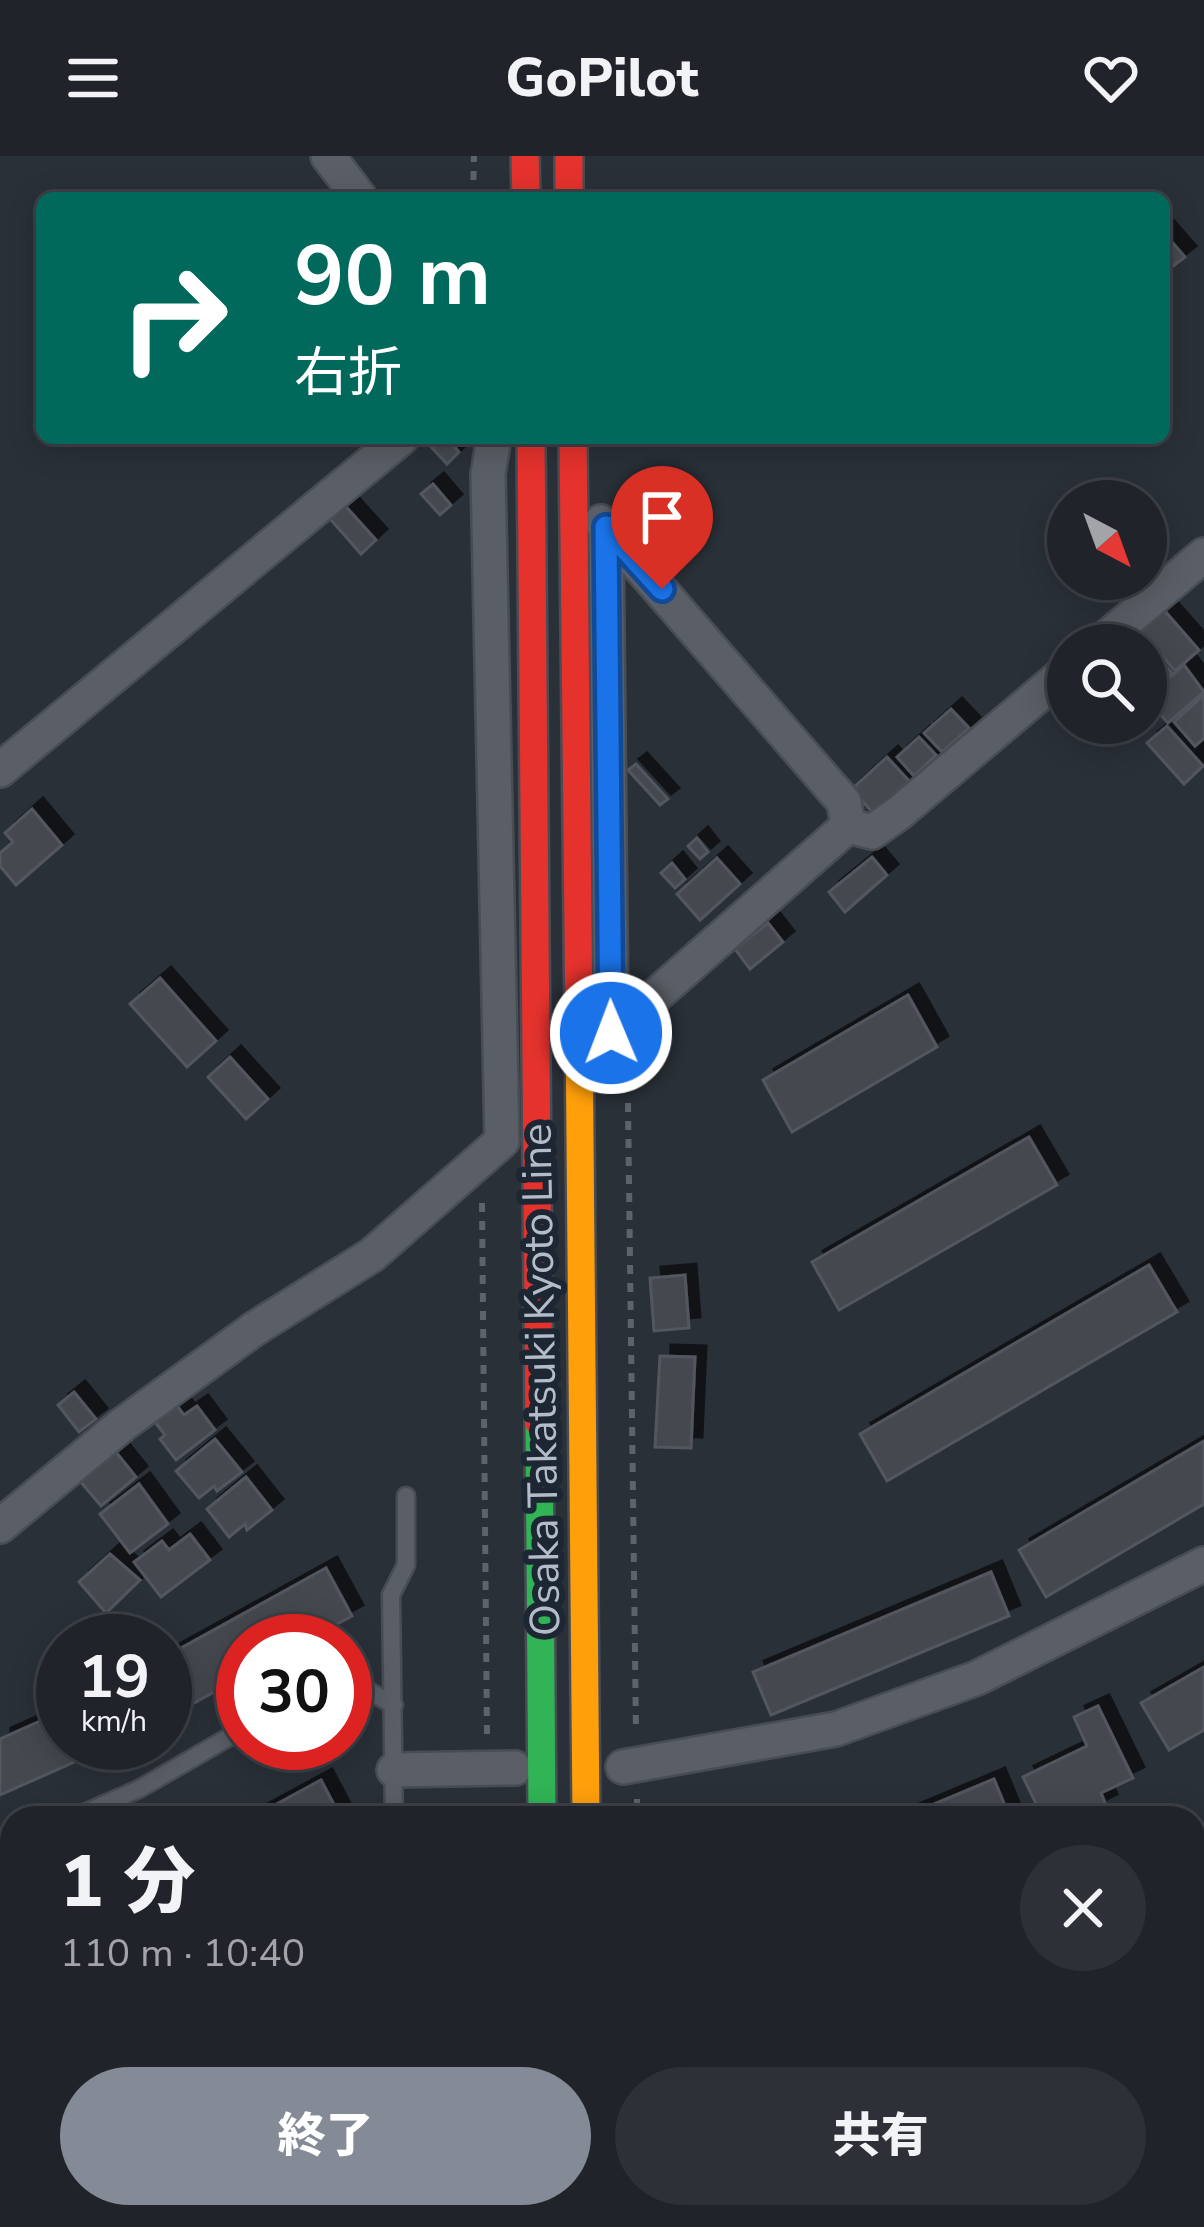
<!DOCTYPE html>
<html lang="ja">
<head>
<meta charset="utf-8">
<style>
  :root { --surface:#20242a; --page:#2d3036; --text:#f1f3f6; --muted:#a2a4a8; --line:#3d4147; --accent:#848b96 }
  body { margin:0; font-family:"Nunito Sans","Noto Sans JP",sans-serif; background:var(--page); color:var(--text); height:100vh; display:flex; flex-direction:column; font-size:45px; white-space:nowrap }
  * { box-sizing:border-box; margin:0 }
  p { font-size:39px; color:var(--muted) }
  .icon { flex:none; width:66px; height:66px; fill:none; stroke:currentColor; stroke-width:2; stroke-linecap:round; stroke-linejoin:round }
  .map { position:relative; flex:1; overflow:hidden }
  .side { position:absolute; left:0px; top:1650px; width:1206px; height:423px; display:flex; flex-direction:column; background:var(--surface); border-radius:36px 36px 0 0; box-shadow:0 6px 30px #0003,0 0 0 3px var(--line) }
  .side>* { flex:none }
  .hud { position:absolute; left:36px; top:36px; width:1134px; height:252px; border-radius:18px; box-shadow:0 6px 30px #0003,0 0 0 3px var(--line); background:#00695c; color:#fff; overflow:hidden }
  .needle { width:78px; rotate:139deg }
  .tools { position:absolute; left:1047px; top:324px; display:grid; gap:24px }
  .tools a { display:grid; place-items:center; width:120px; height:120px; border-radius:50%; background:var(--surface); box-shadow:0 6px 30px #0003,0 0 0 3px var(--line); font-size:60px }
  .speed { position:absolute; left:36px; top:1458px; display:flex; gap:24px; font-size:60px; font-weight:700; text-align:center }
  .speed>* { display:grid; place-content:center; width:156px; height:156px; border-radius:50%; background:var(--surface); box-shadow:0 6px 30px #0003,0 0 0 3px var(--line); line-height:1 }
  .speed small { font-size:30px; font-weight:400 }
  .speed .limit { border:18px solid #d22; background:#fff; color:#111 }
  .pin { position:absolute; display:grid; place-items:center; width:102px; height:102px; color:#fff; margin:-123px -51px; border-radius:50% 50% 50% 0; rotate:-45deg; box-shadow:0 0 12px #0007 }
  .pin .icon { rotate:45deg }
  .me { position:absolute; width:132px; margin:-66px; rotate:359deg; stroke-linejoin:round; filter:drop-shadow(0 0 9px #0008) }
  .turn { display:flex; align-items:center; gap:42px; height:252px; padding:0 60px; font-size:54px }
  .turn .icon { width:156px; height:156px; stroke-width:2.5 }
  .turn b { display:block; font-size:84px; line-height:102px }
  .round { display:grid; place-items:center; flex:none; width:126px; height:126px; border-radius:63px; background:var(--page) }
  .summary { display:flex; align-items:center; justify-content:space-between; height:204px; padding:0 60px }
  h1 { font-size:72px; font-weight:800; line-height:90px }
  .cta { display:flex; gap:24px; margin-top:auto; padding:24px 60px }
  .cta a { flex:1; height:138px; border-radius:72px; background:var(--accent); color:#fff; font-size:48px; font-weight:800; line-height:138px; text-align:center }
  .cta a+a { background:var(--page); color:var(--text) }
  header { display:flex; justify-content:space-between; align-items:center; height:156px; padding:0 60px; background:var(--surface); font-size:54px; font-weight:800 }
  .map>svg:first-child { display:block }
  .building { fill:#444950; stroke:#52575f; stroke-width:3; filter:url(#shadow) }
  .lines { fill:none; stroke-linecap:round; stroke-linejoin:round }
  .lane-casing { stroke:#484c53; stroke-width:21 }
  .street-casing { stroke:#484c53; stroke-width:38 }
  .fast-casing { stroke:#484c55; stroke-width:32 }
  .slow-casing { stroke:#484c55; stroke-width:32 }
  .jam-casing { stroke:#484c55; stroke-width:32 }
  .path { stroke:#5d636a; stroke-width:6; stroke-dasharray:9 9; stroke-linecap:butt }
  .lane { stroke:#5a5e66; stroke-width:16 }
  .street { stroke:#5a5e66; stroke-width:33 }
  .fast { stroke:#30b455; stroke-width:27 }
  .slow { stroke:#ff9f0a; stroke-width:27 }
  .jam { stroke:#e5322d; stroke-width:27 }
  .route-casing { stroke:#114b97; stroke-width:30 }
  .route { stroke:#1a73e8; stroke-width:21 }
  .labels { text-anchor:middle; stroke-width:12; stroke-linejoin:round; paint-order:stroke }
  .street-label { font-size:42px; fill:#b4bcc9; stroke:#1d2633 }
</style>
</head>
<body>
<header><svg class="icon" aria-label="menu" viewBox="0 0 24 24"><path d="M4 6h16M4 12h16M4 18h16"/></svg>GoPilot<svg class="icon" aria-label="heart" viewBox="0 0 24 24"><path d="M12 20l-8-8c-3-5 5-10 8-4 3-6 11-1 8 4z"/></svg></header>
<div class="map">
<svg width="1204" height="2071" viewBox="0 0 1204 2071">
  <defs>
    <filter id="shadow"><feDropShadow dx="11" dy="-11" stdDeviation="0" flood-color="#0009"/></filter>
  </defs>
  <rect width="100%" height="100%" fill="#2a3038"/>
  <!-- building -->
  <g class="building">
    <path d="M1164 77 1185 101 1164 117Z"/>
    <path d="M423 282H447L459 296 447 308Z"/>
    <path d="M433 328 451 349 440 359 421 338Z"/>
    <path d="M339 343 376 384 361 398 324 356Z"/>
    <path d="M1163 453 1199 494 1175 515 1140 474Z"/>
    <path d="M1135 476 1172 517 1146 540V489H1121Z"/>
    <path d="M1184 509 1204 536 1168 567 1146 543Z"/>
    <path d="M1204 539V582L1195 590 1174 566Z"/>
    <path d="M951 553 969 572 942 596 924 577Z"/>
    <path d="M1167 570 1203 610 1184 628 1147 587Z"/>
    <path d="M919 581 936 599 914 620 897 601Z"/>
    <path d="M887 601 909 625 873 657 852 633Z"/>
    <path d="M636 608 668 643 660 649 628 614Z"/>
    <path d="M32 653 62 689 16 729 0 710V697L13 686 5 677Z"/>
    <path d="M697 682 708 696 700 703 688 690Z"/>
    <path d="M872 701 887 719 845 756 829 736Z"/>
    <path d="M717 702 740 728 700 764 677 738Z"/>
    <path d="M672 707 685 723 675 732 661 717Z"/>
    <path d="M768 767 783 786 750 813 735 793Z"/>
    <path d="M160 822 216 885 187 911 130 848Z"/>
    <path d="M908 839 937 891 792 976 763 924Z"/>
    <path d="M230 901 268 943 246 963 208 921Z"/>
    <path d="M1029 981 1057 1029 839 1154 812 1106Z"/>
    <path d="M1149 1109 1177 1156 887 1325 860 1278Z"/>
    <path d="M685 1119 689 1172 654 1175 650 1122Z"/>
    <path d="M660 1200 695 1201 691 1292 655 1291Z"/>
    <path d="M74 1236 96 1263 79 1276 58 1249Z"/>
    <path d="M177 1250 184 1259 197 1250 215 1274 176 1304 160 1283 165 1279 155 1266Z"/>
    <path d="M215 1283 242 1316 217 1335 214 1330 199 1342 176 1315Z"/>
    <path d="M1204 1285V1348L1046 1441 1019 1394Z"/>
    <path d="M115 1295 136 1321 101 1350 79 1324Z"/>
    <path d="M246 1321 272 1354 247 1374 245 1368 229 1381 207 1353Z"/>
    <path d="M139 1328 168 1368 130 1397 100 1358Z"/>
    <path d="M190 1378 210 1404 161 1441 134 1406 162 1385 169 1394Z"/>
    <path d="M110 1398 140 1424 106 1457 79 1426Z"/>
    <path d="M326 1412 352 1460 306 1485H243V1520L165 1563V1501Z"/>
    <path d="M991 1416 1009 1460 771 1559 753 1516Z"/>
    <path d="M1204 1511V1574L1169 1594 1141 1547Z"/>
    <path d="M1098 1550 1133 1622 1101 1637 1106 1649 1080 1662H1043L1023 1621 1087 1590 1074 1561Z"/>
    <path d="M63 1555V1587H104L106 1592 0 1639V1583Z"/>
    <path d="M994 1623 1010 1662H901Z"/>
    <path d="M321 1624 341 1662H251Z"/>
    <path d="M1204 1814V1882L1194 1890V1822Z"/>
    <path d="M12 1966V2015L0 2019V1970Z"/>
    <path d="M1197 2035 1204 2042V2071H1180L1171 2061H1194Z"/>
    <path d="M230 2061H339L320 2071H211Z"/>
    <path d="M831 2061H956L932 2071H807Z"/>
  </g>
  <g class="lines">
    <!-- lane casing -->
    <g class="lane-casing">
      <g id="lane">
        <path d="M345 1522 394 1549"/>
        <path d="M73 1662 139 1633 243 1573"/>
        <path d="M394 1662 391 1439 406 1409V1340"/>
        <path d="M0 1694 12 1689"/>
        <path d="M384 2071 395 2061"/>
      </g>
    </g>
    <!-- street casing -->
    <g class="street-casing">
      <g id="street">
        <path d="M328 0 360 42"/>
        <path d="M601 366 844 646 848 670"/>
        <path d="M606 371 611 877"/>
        <path d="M1098 489 1204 399"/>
        <path d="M0 614 401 282"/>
        <path d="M848 670 872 676 899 657 1068 514"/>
        <path d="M602 887 848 670"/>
        <path d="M0 1370 122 1269 254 1173 372 1099 502 985 488 318 494 282"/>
        <path d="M623 1611 836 1573 977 1522 1204 1408"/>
        <path d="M394 1614 515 1612"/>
      </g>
    </g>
    <!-- fast casing -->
    <g class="fast-casing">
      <path id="fast" d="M539 1267 542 1662"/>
    </g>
    <!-- slow casing -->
    <g class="slow-casing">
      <g id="slow">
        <path d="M579 869 586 1662"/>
        <path d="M545 2061V2071"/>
      </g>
    </g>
    <!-- jam casing -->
    <g class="jam-casing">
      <g id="jam">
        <path d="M525 0 526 42"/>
        <path d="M569 0V42"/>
        <path d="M531 282 539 1267"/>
        <path d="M573 282 579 869"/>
        <path d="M590 2061V2071"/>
      </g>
    </g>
    <!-- path -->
    <g class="path">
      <path d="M473 42 474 0"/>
      <path d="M628 947 636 1576"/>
      <path d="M482 1047 487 1580"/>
      <path d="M637 1643V1662"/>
      <path d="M640 2061V2071"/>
    </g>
    <!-- lane -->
    <use href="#lane" class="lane"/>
    <!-- street -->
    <use href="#street" class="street"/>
    <!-- fast -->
    <use href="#fast" class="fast"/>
    <!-- slow -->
    <use href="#slow" class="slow"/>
    <!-- jam -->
    <use href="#jam" class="jam"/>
  </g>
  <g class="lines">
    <!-- route casing -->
    <g class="route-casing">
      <path id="route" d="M611 877 606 371 662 433"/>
    </g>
    <!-- route -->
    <use href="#route" class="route"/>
  </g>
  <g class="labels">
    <!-- street labels -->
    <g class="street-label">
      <text transform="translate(540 1224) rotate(-91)" y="15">Osaka Takatsuki Kyoto Line</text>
    </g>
  </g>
</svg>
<div class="tools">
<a><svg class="needle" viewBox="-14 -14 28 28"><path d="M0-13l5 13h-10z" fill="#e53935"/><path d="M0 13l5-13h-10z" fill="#a2a4a8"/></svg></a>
<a><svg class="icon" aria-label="search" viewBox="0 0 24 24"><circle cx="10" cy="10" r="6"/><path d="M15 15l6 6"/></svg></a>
</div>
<div class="speed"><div>19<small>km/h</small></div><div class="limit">30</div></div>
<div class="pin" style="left:662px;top:433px;background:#d93025"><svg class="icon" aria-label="arrive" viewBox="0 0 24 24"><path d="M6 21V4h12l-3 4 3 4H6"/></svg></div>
<svg class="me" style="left:611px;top:877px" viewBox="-20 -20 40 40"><circle r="17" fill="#1a73e8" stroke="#fff" stroke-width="3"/><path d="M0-11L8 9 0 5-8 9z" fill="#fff"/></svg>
<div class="hud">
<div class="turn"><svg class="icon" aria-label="right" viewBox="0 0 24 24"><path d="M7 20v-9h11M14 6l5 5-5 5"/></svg><div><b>90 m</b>右折</div></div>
</div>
<section class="side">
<div class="summary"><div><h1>1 分</h1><p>110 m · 10:40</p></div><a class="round"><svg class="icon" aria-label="close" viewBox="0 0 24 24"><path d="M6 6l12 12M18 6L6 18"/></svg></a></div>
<div class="cta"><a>終了</a><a>共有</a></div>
</section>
</div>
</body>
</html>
